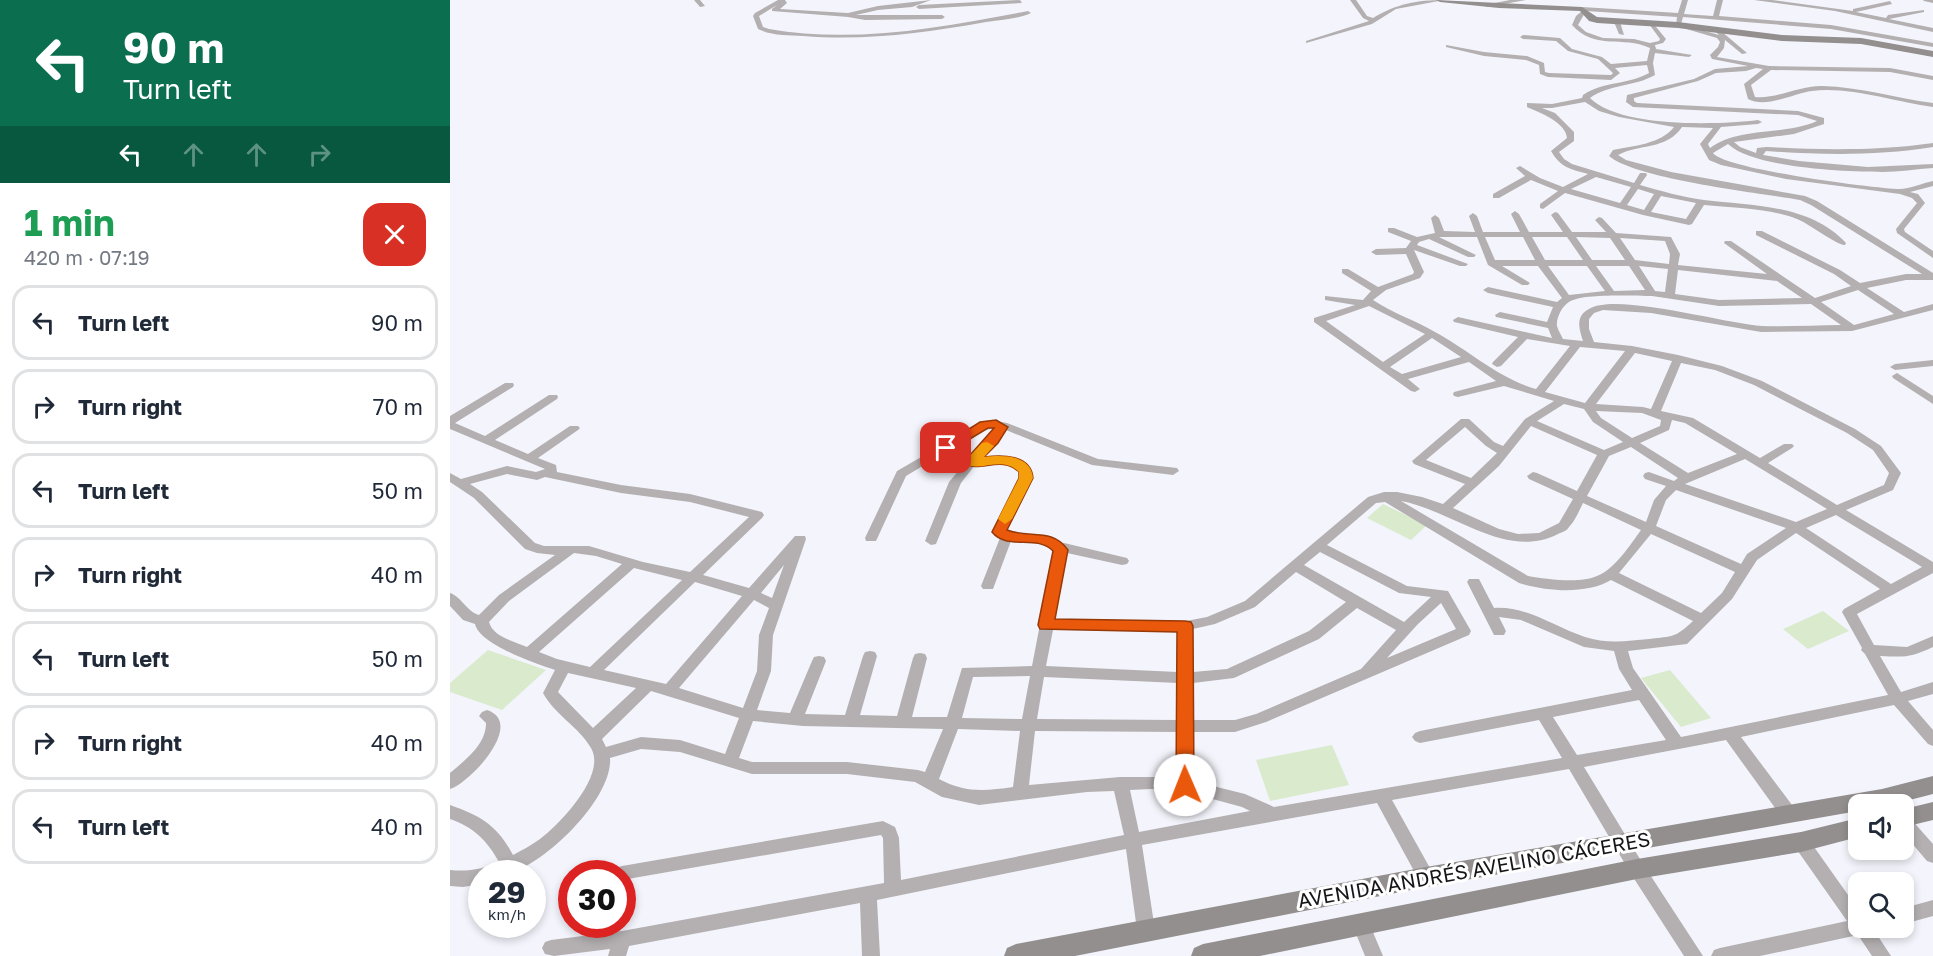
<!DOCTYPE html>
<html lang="en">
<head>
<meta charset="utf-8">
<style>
  :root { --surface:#fff; --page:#f6f6f7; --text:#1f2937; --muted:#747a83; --line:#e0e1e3 }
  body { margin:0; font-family:"Golos Text",sans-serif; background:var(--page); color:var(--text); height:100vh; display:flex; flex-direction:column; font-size:22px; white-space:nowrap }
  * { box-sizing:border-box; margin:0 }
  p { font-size:20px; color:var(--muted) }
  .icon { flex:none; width:33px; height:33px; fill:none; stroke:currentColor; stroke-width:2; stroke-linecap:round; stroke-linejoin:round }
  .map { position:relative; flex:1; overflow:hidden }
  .sheet { display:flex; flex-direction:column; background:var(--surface); width:450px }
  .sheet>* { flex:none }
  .top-card { background:#0b6e4f; color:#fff; overflow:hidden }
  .fabs { position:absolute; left:1398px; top:794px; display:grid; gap:12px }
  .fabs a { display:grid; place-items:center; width:66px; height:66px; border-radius:12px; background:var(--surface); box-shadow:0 3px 9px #0003; font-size:30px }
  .speed { position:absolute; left:18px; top:860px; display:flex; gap:12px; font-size:30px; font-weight:700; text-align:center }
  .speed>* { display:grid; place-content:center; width:78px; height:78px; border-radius:50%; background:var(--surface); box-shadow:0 3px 9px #0003; line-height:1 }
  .speed small { font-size:15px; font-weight:400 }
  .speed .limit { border:9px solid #d22; background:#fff; color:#111 }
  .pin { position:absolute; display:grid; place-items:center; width:51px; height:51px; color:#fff; margin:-26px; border-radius:12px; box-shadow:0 3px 9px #0006 }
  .me { position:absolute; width:66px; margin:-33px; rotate:359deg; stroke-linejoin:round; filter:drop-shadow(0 0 4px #0008) }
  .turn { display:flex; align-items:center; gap:21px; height:126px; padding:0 24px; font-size:27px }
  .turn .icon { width:78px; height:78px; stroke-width:2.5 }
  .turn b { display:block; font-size:42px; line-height:51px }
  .lanes { display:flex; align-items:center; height:57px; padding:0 24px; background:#0003; justify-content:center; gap:30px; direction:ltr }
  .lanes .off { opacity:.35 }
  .round { display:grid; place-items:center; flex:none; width:63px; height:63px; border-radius:18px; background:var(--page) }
  .headline { display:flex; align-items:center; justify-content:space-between; height:102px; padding:0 24px }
  h1 { font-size:36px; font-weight:700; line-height:45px; color:#1e9e55 }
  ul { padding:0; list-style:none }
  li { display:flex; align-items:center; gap:18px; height:75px; margin:0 12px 9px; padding:0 12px; border:3px solid var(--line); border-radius:18px }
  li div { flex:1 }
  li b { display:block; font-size:22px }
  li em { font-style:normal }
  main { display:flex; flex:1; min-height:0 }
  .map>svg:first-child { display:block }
  .green { fill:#d9eacd }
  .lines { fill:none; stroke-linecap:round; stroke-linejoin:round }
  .street { fill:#b4b0b1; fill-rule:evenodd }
  .secondary { fill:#948f8f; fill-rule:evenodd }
  .route { fill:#ea580c; stroke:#983908; stroke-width:1.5 }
  .slow { fill:#f59e0b }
  .labels { text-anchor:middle; stroke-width:6; stroke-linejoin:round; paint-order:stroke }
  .near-street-label { font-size:20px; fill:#161619; stroke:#fff }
</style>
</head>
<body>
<main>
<section class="sheet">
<div class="top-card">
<div class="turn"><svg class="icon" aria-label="left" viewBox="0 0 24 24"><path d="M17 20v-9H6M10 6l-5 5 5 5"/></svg><div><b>90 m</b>Turn left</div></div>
<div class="lanes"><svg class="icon" aria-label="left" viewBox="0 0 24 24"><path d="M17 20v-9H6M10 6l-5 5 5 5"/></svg><svg class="icon off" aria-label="ahead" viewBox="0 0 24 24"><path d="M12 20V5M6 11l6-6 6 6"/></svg><svg class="icon off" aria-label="ahead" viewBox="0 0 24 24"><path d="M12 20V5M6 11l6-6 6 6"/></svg><svg class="icon off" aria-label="right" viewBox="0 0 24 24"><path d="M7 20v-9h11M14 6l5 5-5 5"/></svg></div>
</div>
<div class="headline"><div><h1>1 min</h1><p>420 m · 07:19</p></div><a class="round" style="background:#d93025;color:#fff"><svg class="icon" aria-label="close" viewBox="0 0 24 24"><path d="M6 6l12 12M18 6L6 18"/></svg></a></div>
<ul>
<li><svg class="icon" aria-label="left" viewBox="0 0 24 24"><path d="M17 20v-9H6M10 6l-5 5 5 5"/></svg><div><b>Turn left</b></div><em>90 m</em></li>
<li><svg class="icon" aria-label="right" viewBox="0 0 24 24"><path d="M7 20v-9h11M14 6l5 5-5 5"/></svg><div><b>Turn right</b></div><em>70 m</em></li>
<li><svg class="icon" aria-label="left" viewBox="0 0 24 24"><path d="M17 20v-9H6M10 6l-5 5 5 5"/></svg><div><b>Turn left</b></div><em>50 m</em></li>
<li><svg class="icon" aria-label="right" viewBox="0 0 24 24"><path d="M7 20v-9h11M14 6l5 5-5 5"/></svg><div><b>Turn right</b></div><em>40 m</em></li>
<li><svg class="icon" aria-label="left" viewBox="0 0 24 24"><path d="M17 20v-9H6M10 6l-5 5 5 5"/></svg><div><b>Turn left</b></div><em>50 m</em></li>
<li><svg class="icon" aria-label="right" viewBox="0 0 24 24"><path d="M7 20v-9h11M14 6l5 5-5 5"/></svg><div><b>Turn right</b></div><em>40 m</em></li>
<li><svg class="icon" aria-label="left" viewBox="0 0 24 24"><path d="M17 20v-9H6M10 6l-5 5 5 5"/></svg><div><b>Turn left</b></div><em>40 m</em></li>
</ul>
</section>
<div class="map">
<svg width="1483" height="956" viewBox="0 0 1483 956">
  <rect width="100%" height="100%" fill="#f4f5fc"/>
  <!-- green -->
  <g class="green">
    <path d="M933 504 977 525 961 540 917 518Z"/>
    <path d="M1373 611 1399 631 1358 649 1333 629Z"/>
    <path d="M38 650 96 670 52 710 0 692V683Z"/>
    <path d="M1220 670 1261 718 1231 727 1191 678Z"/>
    <path d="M882 745 899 785 820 801 806 760Z"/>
  </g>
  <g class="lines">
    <!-- street -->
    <g class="street">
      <path d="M244 0H250L255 6 250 7Z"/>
      <path d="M328 0H335L337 3 330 9 398 13 428 6 481 0 462 7 428 10 406 15H492L495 17 492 19 415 20 398 17 322 11V9L327 5 309 16 313 27 319 29C406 44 493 27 578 11L581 13C569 19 550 20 536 22 475 33 415 41 353 36 338 35 322 36 308 29L303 16 305 13Z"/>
      <path d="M570 0 572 3 469 9 466 7 469 5Z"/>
      <path d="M900 0H906L917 16 923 18C946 4 967 0 994 0L946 9 922 24 856 43V41L919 21 913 18Z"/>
      <path d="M1060 0H1076L1037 7 1034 5Z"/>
      <path d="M1232 0H1238L1234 14 1263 16 1267 0H1273L1269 16 1381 25 1483 43V47L1381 29 1233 17 1231 24 1269 35 1266 32 1271 31 1297 53 1292 54 1275 40 1274 48 1267 57 1319 66 1440 68 1483 76V80L1440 72 1321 70 1301 85 1305 97C1328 99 1350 85 1373 86 1410 87 1446 98 1483 103V107C1445 102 1399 86 1362 91 1344 93 1316 109 1298 99L1294 84 1313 69 1306 68 1296 71 1266 73 1248 81 1184 98V101L1187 103 1348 111 1374 118V124L1344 134 1284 142 1290 147 1306 153 1307 148 1316 147C1372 150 1427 151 1483 143V147C1427 156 1372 155 1316 151L1313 155 1349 161 1418 167 1483 164V168C1466 169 1449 172 1432 172 1396 172 1303 168 1278 144L1263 153C1274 169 1421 188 1447 189 1458 190 1472 183 1483 181V186L1460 192 1468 194 1475 203 1454 229 1455 232 1483 251V258L1447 233 1446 229 1467 203 1462 198 1450 194 1336 179 1271 165 1259 160 1250 144 1263 128 1232 127C1217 150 1188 144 1168 155L1176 160 1221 172 1355 196 1367 201 1483 273V280H1456L1417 288 1454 312 1483 304V310L1402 331 1311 332 1201 313 1153 310 1144 313 1139 319V329L1144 342 1182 346 1228 355 1272 366 1312 381 1405 429 1431 446 1451 473 1443 490 1396 510 1483 562V573L1407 614 1424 645 1457 647 1483 636V647C1459 658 1456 657 1430 656L1451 692 1483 682V694L1458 701 1483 730V746L1478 744 1444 705 1291 737 1345 809 1347 814 1345 819 1339 821 1333 819 1276 740 1134 767 1193 864 1253 956H1234L1181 874 1119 769 942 800 985 877 982 882 976 885 970 882 927 803 692 845 705 930 702 936 696 938 690 936 687 930 676 849 427 900 430 956H412L410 903 179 946 176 956H158L160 949 104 956 95 954 92 948 95 942 101 940 172 931 434 883 433 838 431 835 172 880V873H163L166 868 172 866 433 821 445 827 449 838 451 880 674 835 664 791 637 792 529 805 492 797 465 782 397 774H302L230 752 191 749 160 758C163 798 96 863 60 873 51 875 40 873 32 873V884L13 887 0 886V870C19 872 32 869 49 862 37 840 23 827 0 819V805C31 816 47 825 63 855 72 850 82 845 90 839 110 824 157 775 141 748 129 727 105 715 93 693L105 670C86 664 29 644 25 624L13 620 0 606V593C12 597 17 612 29 615L49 595 105 555 87 553 75 549 24 498 0 482V473L11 479 57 466 86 472 95 469 0 429V416L55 383H63L64 385 63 387 5 423 35 436 99 395H107L108 397 107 399 45 440 78 454 120 426H128L130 428 128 430 88 458 106 465 107 472 171 485 240 494 312 512 314 515 312 518 253 575 299 588 345 536H355L356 539 323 635 321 671 307 710 340 713 362 661 364 657 369 656 374 657 376 661 355 714 395 715 413 656 415 652 420 651 425 652 427 656 410 715 447 716 463 658 465 654 470 653 475 654 477 658 462 717H497L512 668 582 666 604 551 592 544 561 541 543 589H533L531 586 550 538 543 532 570 479 569 472 559 463H554L525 465 511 483 486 544 481 545 475 541 499 482 545 428 531 431 456 476 426 541H416L415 538 447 471 523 427 546 421 557 423 648 459 727 468 729 471 723 475 642 465 556 430 547 442 532 457C554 455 566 453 581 471L582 479 556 530 564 534 596 536 610 542 677 558 679 561 677 564 672 565 617 553 605 620 736 621 757 617 795 601 918 497 934 492H947L972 497 993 504 1015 484 964 464 962 461 1011 419H1019L1044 442 1053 446 1075 419 1104 401 1054 386 1008 397 1004 396 1003 394 1004 392 1046 381 1019 362 958 379 970 389 965 392 961 391 864 322V318L905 305 875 300V296L913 300 921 291 892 273V269H898L928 287 963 274 964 272 956 254 926 255 921 252 926 249 956 248 961 241 938 232V228H944L967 237 985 233 981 218 985 215 989 218 994 231 1025 232 1019 216 1023 213 1027 216 1033 232H1070L1061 214 1065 211 1069 214 1079 232H1113L1101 215 1105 212 1108 213 1122 232H1156L1145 220 1149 217 1152 218 1166 233 1221 237 1230 254 1228 265 1317 274 1274 243 1275 241H1281L1365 298 1401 286 1384 274 1306 235V231H1312L1390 270 1410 283 1456 274H1472L1361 205 1350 200C1310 193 1186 179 1159 156L1163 150C1183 146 1211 144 1224 127L1169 117 1149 111 1135 102 1102 108H1092L1105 113 1124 132V141L1109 152 1114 159 1122 164 1184 183 1190 173H1196L1197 175 1190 185C1211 191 1232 197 1254 200 1302 206 1360 204 1396 243L1395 245C1388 246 1358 223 1347 219 1320 208 1282 208 1254 205L1242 224 1239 225 1193 215 1115 193 1093 209 1090 208V204L1108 191 1081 180 1049 198H1043V194L1075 176 1066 168 1070 166 1090 178 1113 187 1138 174C1120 169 1111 168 1101 151L1117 138C1115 122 1091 113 1077 107V103L1102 104 1132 98 1133 95C1154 81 1178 85 1199 73L1197 65 1165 68 1170 73 1161 80 1098 77 1090 74 1089 65 1076 60 1034 56 996 47V45L1034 52 1077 56 1094 63 1095 72 1099 73 1161 75 1163 73 1148 59 1118 51 1106 41 1073 39 1070 37 1073 35 1110 38 1122 49 1152 57 1161 64 1197 61 1200 48C1172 35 1146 51 1122 25L1126 16 1132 11 1129 9 1132 7 1228 13ZM1136 11 1227 17 1226 26 1267 38 1270 42 1268 47 1260 55 1262 59 1298 66 1265 69 1244 79 1177 95 1176 102 1183 107 1348 115 1367 121C1334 136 1290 126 1260 148L1258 144 1271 127 1308 124 1312 122 1308 120C1267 125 1170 128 1140 98 1159 84 1184 87 1205 75L1203 63 1205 53 1239 57 1242 55 1206 49 1205 45 1213 43 1216 39 1202 22 1199 24 1210 39 1209 41 1200 43 1184 39 1153 38 1136 32 1128 25ZM1146 177 1181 187 1170 203 1121 189ZM1188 189 1204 194 1194 210 1177 205ZM1211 196 1246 203 1236 219 1201 212ZM989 237H1027L1038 265 1072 285H1078L1080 283 1052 266H1088L1112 298 1107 302 1038 287 1033 290 1038 293 1103 307 1097 322 1050 312 1045 315 1046 317 1098 328 1102 338 1008 317 1003 320 1004 322 1068 337 1043 362 1042 364 1047 367 1051 366 1077 339 1120 346 1086 389C1048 378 1020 351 985 332 965 320 942 313 923 300L936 290 970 278 974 272 964 250 1010 266H1016L1018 264 967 245 969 242 979 239 1018 257H1024L1026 255ZM1035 237H1073L1085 260H1045ZM1082 237H1117L1133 260H1095ZM1126 237 1160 238 1175 260H1142ZM1170 238 1215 241 1220 254 1219 264 1185 260ZM1098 266H1137L1155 291 1119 295ZM1146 266H1179L1195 290 1164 291ZM1189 266 1218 269 1215 292 1205 291ZM1228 270 1327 281 1352 298 1269 300 1225 294ZM1408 290 1444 314 1404 325 1371 302ZM1202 296 1269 306 1361 304 1391 325C1365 325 1338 327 1312 326 1276 324 1166 292 1139 309 1125 316 1129 329 1133 341L1113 339C1111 335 1108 330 1107 326 1106 318 1112 306 1119 302 1132 293 1184 296 1202 296ZM919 306 975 334 933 362 876 321ZM982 338 1011 357 952 374 940 367ZM1130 347 1175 351 1135 403 1095 392ZM1185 353 1222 361 1201 409 1193 407 1146 404ZM1231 363 1265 370 1304 385 1397 433 1423 450 1439 473 1434 485 1387 505 1318 463 1342 448 1344 446 1342 444H1334L1310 458 1243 418 1211 411ZM1114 404 1134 409 1143 422 1173 442 1154 450 1087 421ZM1146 411 1192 413 1211 420 1210 426 1182 438 1151 418ZM1222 420 1235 423 1287 454 1238 473 1190 443 1219 430ZM1081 426 1147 455 1127 491 1087 473 1083 472 1077 476 1079 479 1123 499 1109 523 1089 533 1068 534 1049 529 1003 508 1049 466ZM1015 427 1036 446 1047 453 1021 478 976 460ZM1181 447 1228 478 1224 481 1199 472 1195 473 1193 476 1195 479 1216 486 1204 500 1196 522 1137 496 1159 456ZM1295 459 1377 509 1346 522 1235 484ZM57 474 87 480 95 477 171 493 240 502 299 517 240 572 193 562 139 546H94L85 543 32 492 20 484ZM1226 490 1336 528 1297 554 1291 564 1206 526 1216 500ZM951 501C1002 510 1056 561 1108 534 1112 532 1117 531 1119 527 1125 521 1129 511 1133 503L1191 530C1180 545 1165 569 1147 576 1130 584 1096 579 1078 576ZM935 502 1069 583C1096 591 1136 595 1161 580L1243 621C1225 638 1223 636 1199 639 1178 641 1156 644 1135 637 1104 627 1078 606 1044 608L1029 579H1019L1017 582 1044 635H1054L1056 631 1049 617 1071 620 1134 647 1164 651 1169 669 1182 690 970 731 965 733 962 737 965 741 970 743 1089 720 1112 758 824 807 795 794 743 781V732H785L816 722 1019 635 1021 631 998 591 957 586 877 545 926 503ZM1386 515 1472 567 1441 584 1356 528ZM1346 533 1430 589 1394 609 1392 612 1412 648 1411 650 1415 654 1438 695 1231 737 1183 668 1178 651 1237 644 1282 599 1307 560ZM1201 534 1285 572 1272 593 1251 613 1169 573ZM870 552 949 593 981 597 954 622 854 565ZM124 553 146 556 172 564 77 647C64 641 43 637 39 622L59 601ZM334 565 322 598 311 593ZM184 568 232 580 140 667 107 659 89 652ZM846 572 896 602 859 631 777 669 743 672V629L765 624 805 607ZM245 582 292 596 216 684 154 670ZM304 600 319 608 309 635 307 671 293 708 229 688ZM991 603 1006 629 937 658 968 624ZM907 608 946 630 911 669 806 714 785 720H743V683L784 678 869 639ZM603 630 729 631 728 672 596 666ZM118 673 186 688 143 728 108 692ZM580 676 572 719 512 718 523 677ZM594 677 728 683V720L587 719ZM201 691 289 718 275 754 230 740 191 737 156 747 152 739ZM1189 700 1216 740 1127 755 1103 717ZM303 721 353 726 493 729 475 772 468 770 397 762H302L289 758ZM508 729 570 731 563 787C535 791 515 793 489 779ZM585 731 728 732 727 777H670L579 785ZM722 788 792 807 800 811 689 832 680 790Z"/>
      <path d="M1304 0H1322L1403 11V9L1440 1 1442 4 1406 12 1436 18 1438 15 1474 10V12L1439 19 1483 28V32L1385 11Z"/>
      <path d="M1473 0H1483V3L1474 1Z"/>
      <path d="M1167 20 1170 22 1174 35 1169 34 1164 22Z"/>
      <path d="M1483 360V366L1445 370 1440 367 1445 364Z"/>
      <path d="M1447 373 1483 396V404L1443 378 1442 376Z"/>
      <path d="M37 710C76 723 20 783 0 789V773C15 760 36 745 36 723L29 716 32 712Z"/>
      <path d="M1454 816 1460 818 1483 844V863L1477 861 1454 834Z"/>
      <path d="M1351 835 1357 837 1408 909V927H1422L1441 956H1422L1408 935 1310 956H1261L1264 950 1270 948 1397 921 1345 847 1343 842 1345 837Z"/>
      <path d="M1483 900V916L1454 924V908Z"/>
      <path d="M911 916 917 918 933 956H915L902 924 905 918Z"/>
    </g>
    <!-- secondary -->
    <g class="secondary">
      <path d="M986 0 1132 7 1147 17 1228 22 1332 35 1411 38 1483 51V57L1411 44 1332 41 1228 28 1147 23 1139 21 1130 11 1049 8 990 2Z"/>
      <path d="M1483 776V794L1444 804H1408V811L976 887 625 956H554L557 948 566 944 976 867 1432 789Z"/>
      <path d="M1483 802V820L1454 827V809Z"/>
      <path d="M1408 818V837L1351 852 1187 879 810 956H741L744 948 753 944 1187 859 1351 832Z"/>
    </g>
  </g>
  <!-- route -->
  <path class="route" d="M546 420 558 427 548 443 534 457C552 455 581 454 583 478L557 530C579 539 602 527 618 550L605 619 735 621 741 622 743 626 744 785 742 791 735 793 729 791 726 785 727 632 590 629 588 625 603 551C587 534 557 551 542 532L569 478V472C551 454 527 475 514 462L544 428H538L500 451 496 452 489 448 530 422Z"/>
  <!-- slow -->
  <path class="slow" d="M537 442 544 446 534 457C552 455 581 454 583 478L562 519 555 524 548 519 569 478V472C551 454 527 475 514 462L532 443Z"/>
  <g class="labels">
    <!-- near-street labels -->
    <g class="near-street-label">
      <text transform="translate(1024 870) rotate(-10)" y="7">AVENIDA ANDRÉS AVELINO CÁCERES</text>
    </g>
  </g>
</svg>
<div class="fabs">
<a><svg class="icon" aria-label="sound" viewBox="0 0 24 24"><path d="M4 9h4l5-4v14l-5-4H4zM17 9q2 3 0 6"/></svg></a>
<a><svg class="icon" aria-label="search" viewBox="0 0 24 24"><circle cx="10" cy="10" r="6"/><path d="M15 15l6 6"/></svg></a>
</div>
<div class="speed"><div>29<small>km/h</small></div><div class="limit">30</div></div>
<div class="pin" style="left:496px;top:448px;background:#d93025"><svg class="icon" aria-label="arrive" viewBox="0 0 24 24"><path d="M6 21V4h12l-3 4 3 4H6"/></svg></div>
<svg class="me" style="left:735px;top:785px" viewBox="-20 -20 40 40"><circle r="19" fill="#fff"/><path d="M0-13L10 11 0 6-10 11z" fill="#ea580c"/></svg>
</div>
</main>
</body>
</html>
